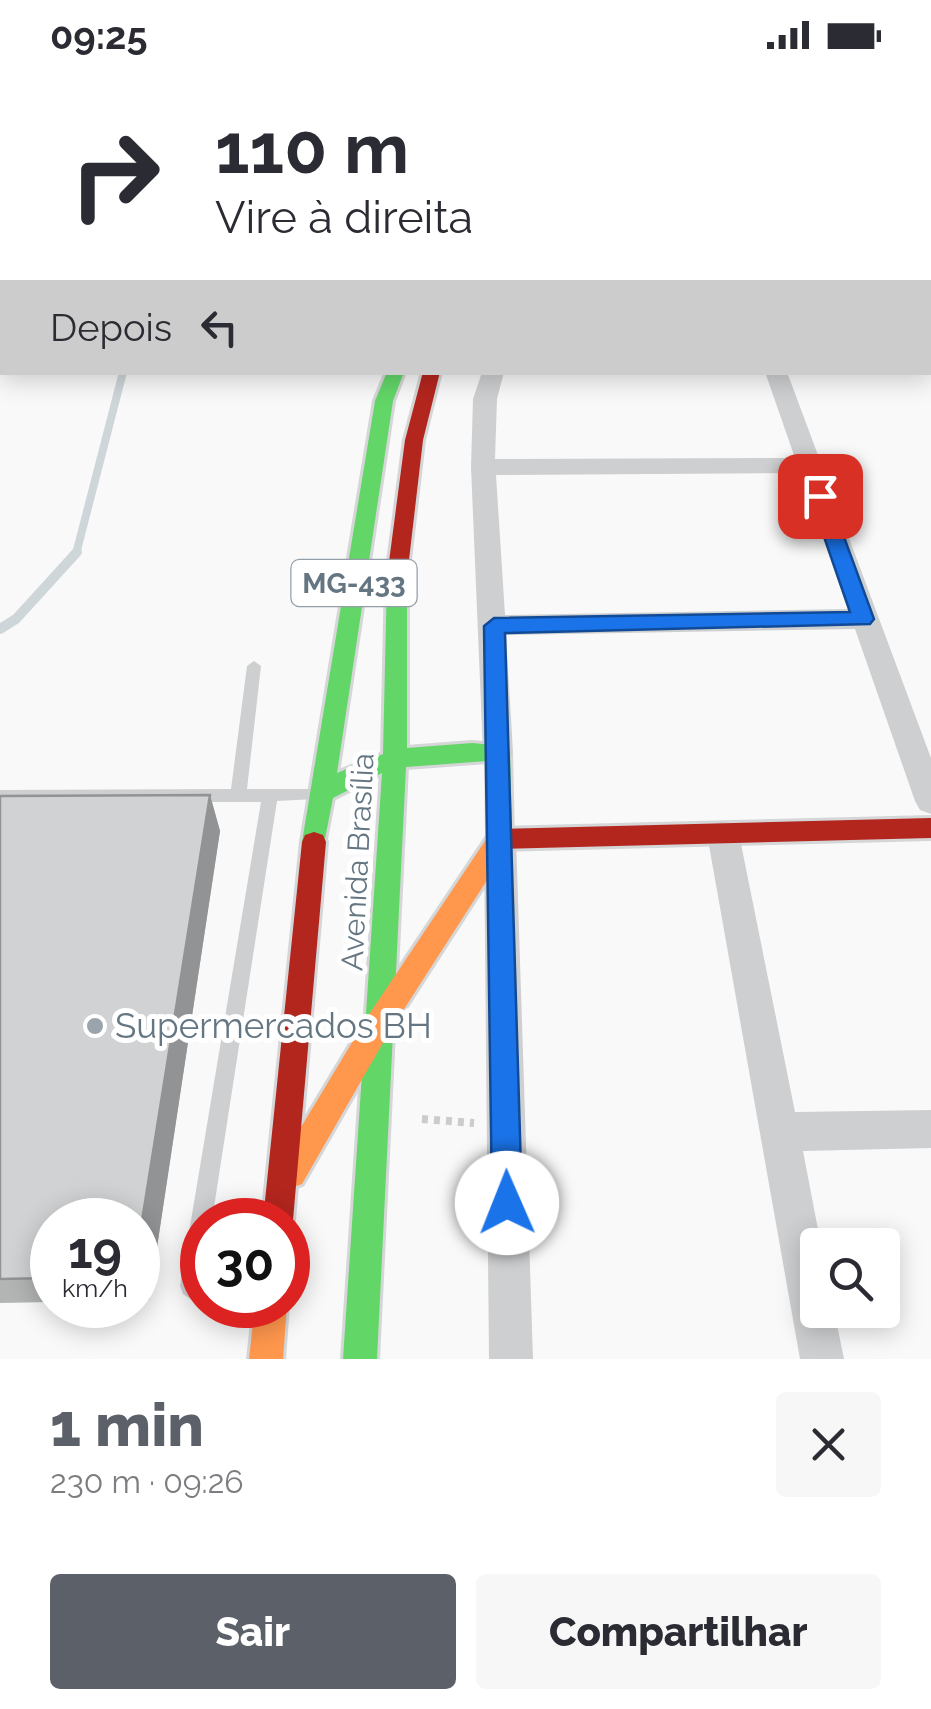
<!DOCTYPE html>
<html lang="pt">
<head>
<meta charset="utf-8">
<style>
  :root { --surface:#fff; --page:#f7f7f7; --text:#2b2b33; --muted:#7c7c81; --accent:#5c6169 }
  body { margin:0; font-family:Raleway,sans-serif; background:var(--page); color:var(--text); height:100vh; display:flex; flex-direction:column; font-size:38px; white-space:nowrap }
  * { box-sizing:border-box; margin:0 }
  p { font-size:32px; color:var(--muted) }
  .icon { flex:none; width:55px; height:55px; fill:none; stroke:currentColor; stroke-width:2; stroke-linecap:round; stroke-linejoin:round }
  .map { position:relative; height:1289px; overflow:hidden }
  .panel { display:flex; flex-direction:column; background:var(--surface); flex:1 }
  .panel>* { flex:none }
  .guide { position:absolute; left:0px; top:0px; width:932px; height:305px; box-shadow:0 5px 25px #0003; background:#fff; color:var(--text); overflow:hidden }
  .tools { position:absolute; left:800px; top:1158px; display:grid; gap:20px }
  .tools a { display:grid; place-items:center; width:100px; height:100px; border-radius:10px; background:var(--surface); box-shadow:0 5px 25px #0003; font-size:50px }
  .speed { position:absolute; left:30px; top:1128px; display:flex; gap:20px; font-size:50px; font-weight:700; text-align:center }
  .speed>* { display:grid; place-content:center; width:130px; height:130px; border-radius:50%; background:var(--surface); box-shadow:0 5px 25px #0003; line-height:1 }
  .speed small { font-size:25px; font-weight:400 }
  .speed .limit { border:15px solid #d22; background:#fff; color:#111 }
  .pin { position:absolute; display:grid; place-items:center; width:85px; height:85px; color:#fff; margin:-42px; border-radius:20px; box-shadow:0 5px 15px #0006 }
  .me { position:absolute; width:110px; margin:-55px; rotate:359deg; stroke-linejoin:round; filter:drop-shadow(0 0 8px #0008) }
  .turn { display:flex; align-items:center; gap:35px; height:210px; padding:0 50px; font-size:45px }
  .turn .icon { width:130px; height:130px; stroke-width:2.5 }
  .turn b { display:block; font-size:70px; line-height:85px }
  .then { display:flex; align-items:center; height:95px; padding:0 50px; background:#0003; gap:20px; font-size:38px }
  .round { display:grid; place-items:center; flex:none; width:105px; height:105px; border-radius:10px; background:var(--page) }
  .overview { display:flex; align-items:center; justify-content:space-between; height:170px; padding:0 50px }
  h1 { font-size:60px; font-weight:800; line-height:75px; color:var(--accent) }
  .cta { display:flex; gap:20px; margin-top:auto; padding:20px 50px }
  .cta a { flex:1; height:115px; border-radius:10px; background:var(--accent); color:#fff; font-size:40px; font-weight:800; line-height:115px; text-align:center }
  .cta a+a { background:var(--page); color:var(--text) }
  .status { display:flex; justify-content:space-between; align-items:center; height:70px; padding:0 50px; background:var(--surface); direction:ltr }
  .status svg { height:28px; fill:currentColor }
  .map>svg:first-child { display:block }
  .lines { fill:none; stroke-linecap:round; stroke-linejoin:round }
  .stream-far1 { stroke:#ced6d9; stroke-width:8 }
  .stream { stroke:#ced6d9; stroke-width:10 }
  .fast-casing { stroke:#d5d6d7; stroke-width:6 }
  .slow-casing { stroke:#d5d6d7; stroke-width:6 }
  .jam-casing { stroke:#d5d6d7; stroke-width:6 }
  .path { stroke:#cbcccd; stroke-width:8; stroke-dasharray:6 6; stroke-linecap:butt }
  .lane { fill:#cecfd0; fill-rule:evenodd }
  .street { fill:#cecfd0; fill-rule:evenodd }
  .fast { fill:#63d668; fill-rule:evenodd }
  .slow { fill:#ff974d; fill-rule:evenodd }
  .jam { fill:#b3261e; fill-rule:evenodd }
  .wall { fill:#b3b5b5 }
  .shaded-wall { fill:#929394 }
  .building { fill:#d0d2d3; stroke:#929394; stroke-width:2.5 }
  .route { fill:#1a73e8; stroke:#114b97; stroke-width:2.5 }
  .poi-dot { fill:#99a4ac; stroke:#fff; stroke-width:4 }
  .labels { text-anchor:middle; stroke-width:10; stroke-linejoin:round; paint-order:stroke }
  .shield { fill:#fff; stroke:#939fa8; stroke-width:2.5 }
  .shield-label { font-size:28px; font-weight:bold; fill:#657683 }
  .street-label { font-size:30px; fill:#657683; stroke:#fff }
  .near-poi-label { font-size:35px; fill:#657683; stroke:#fff; text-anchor:start }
</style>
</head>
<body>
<div class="status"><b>09:25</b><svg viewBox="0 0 49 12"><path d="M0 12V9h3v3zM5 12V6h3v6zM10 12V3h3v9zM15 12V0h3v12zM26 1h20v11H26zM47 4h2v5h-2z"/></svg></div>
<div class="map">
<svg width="931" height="1289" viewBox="0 0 931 1289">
  <rect width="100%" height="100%" fill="#f9f9f9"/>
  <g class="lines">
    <!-- stream-far1 -->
    <path class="stream-far1" d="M76 484 123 302"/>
    <!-- stream -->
    <path class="stream" d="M0 559 16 549 77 482"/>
    <!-- fast casing -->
    <g class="fast-casing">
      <g id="fast">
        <rect x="930" y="71" width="1" height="8"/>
        <path d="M387 302H404L393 331 337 703 383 684 387 507 390 502H404L407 507V678L472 673 506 676 510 682 512 769 509 776 500 779 491 776 488 769 487 691 406 697 377 1289H343L382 703 333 728 323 779 314 782 305 779 302 772 375 331Z"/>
      </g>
    </g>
    <!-- slow casing -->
    <g class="slow-casing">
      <g id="slow">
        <path d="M500 759 509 762 512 769 509 776 388 964 302 1114 291 1118 280 1114 276 1103 280 1092 368 946 491 762Z"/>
        <path d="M255 1235H287L283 1289H249Z"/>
      </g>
    </g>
    <!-- jam casing -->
    <g class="jam-casing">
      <g id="jam">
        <path d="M423 302H440L423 370 407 507 397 514 387 507 405 370Z"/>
        <path d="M931 748V768L500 779 491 776 488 769 491 762 500 759Z"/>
        <path d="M314 762 323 765 326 772 293 1150 288 1161V1150H263L302 772 305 765Z"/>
      </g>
    </g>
    <!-- path -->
    <path class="path" d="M422 1049 474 1053"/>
    <!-- lane -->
    <path class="lane" d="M254 591 261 596 247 719H310L316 721 318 725 316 729 277 731 212 1150H202V1235H206L202 1237 183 1224 180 1216 261 732H0V720L231 719 247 596Z"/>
    <!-- street -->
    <g class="street">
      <rect x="930" y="205" width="1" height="14"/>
      <path d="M482 302H504L497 329 495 389 795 388 765 302H787L931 688V744L920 740 915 731 855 559 506 565 513 682 509 690 498 694 487 690 483 682 471 397 473 329ZM800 403 848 539 505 545 496 405Z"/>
      <path d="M723 751 735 755 739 764 795 1042 931 1040V1078L803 1081 821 1175H818V1240H834L844 1289H800L707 764 711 755Z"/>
      <path d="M500 756 512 759 516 769 533 1289H489L484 769 488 759Z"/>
    </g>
    <!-- fast -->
    <use href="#fast" class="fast"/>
    <!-- slow -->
    <use href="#slow" class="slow"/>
    <!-- jam -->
    <use href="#jam" class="jam"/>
  </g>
  <!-- wall -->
  <path class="wall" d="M210 725 220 761 149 1230H138V1150H52V1232L0 1233V726Z"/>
  <!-- shaded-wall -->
  <path class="shaded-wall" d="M210 725 220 761 149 1230 138 1213V1176Z"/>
  <!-- building -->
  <path class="building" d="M210 725 138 1176V1150H52V1208L0 1209V726Z"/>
  <!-- route -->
  <path class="route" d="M820 420 829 426 874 549 870 554 505 563 522 1133 518 1144 507 1149 496 1144 492 1133 484 556 494 548 850 542 810 426Z"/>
  <!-- markers -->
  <circle class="poi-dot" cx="95" cy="956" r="10"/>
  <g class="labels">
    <!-- shield labels -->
    <rect class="shield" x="291.5" y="490" width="125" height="46" rx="8"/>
    <g class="shield-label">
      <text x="354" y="523">MG-433</text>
    </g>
    <!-- street labels -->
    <g class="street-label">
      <text transform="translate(358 792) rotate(-87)" y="10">Avenida Brasília</text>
    </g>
    <!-- near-poi labels -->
    <g class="near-poi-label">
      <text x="115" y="968">Supermercados BH</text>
    </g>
  </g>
</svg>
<div class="tools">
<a><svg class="icon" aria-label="search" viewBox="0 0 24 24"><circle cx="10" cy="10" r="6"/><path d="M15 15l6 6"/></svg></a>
</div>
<div class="speed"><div>19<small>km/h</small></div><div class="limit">30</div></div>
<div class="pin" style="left:820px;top:426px;background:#d93025"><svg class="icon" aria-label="arrive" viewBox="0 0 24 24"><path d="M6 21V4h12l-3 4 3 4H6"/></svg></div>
<svg class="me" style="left:507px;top:1133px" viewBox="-20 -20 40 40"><circle r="19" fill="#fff"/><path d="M0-13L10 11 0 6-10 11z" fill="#1a73e8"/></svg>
<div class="guide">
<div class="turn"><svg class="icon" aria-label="right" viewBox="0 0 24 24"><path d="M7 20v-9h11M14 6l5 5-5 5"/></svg><div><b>110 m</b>Vire à direita</div></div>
<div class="then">Depois<svg class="icon" aria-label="left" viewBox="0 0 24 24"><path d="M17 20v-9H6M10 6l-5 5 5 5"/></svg></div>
</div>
</div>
<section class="panel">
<div class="overview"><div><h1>1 min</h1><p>230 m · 09:26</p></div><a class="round"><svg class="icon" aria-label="close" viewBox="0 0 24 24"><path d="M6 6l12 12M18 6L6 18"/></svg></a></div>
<div class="cta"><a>Sair</a><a>Compartilhar</a></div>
</section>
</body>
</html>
